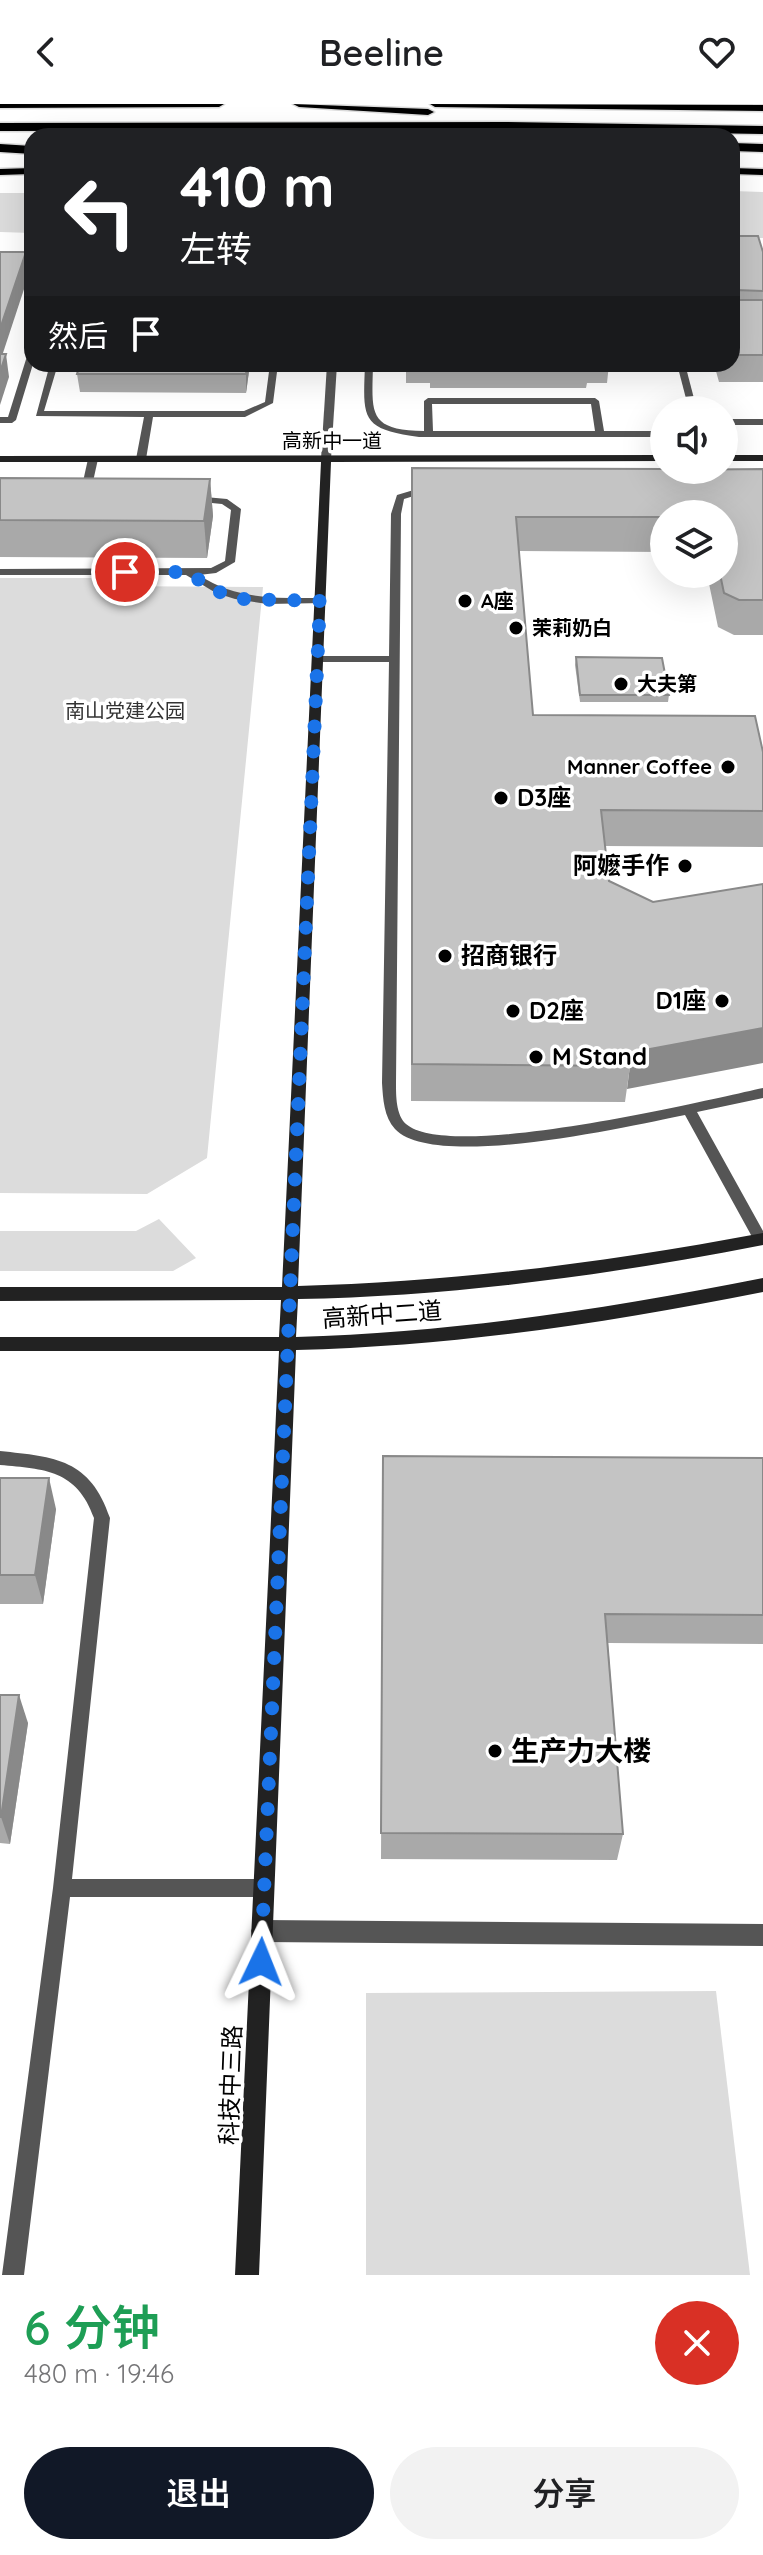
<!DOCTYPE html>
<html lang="zh">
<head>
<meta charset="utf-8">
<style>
  :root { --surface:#fff; --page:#f2f2f2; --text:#202124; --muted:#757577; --accent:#111827 }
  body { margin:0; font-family:Quicksand,"Noto Sans SC",sans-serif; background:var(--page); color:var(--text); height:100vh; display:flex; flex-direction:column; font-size:30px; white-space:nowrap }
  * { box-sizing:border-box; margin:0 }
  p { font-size:26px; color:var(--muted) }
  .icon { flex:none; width:44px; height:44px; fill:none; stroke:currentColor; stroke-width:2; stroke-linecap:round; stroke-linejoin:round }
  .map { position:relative; height:2171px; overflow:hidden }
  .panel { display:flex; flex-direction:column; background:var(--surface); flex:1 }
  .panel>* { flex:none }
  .top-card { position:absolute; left:24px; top:24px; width:716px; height:244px; border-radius:24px; box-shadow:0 8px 32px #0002; background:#202124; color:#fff; overflow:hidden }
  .buttons { position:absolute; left:650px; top:292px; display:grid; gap:16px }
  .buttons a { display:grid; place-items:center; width:88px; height:88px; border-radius:50%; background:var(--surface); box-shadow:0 8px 32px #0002; font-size:40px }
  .pin { position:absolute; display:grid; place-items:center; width:68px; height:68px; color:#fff; margin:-34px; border:4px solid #fff; border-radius:50%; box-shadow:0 2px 8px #0007 }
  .me { position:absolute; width:88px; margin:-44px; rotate:2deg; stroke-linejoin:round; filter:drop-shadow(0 0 6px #0008) }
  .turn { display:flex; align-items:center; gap:28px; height:168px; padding:0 24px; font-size:36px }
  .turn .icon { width:104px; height:104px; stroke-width:2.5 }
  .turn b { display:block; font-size:56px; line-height:68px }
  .then { display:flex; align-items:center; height:76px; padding:0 24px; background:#0003; gap:16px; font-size:30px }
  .round { display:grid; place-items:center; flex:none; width:84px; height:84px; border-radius:42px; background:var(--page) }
  .head { display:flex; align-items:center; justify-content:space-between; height:136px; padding:0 24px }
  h1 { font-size:48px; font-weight:600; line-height:60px; color:#1e9e55 }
  .primary-button { display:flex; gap:16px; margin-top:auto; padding:16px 24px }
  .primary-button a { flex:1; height:92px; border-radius:48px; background:var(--accent); color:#fff; font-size:32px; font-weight:600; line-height:92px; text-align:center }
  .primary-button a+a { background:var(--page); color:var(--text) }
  header { display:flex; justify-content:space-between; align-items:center; height:104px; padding:0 24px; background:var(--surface); font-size:36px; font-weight:600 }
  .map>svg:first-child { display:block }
  .green { fill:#dcdcdc }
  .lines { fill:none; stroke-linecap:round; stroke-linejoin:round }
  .primary-casing { stroke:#dbdbdb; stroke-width:3 }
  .highway-casing { stroke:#dbdbdb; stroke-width:3 }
  .lane { fill:#555; fill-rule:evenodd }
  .street { fill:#555; fill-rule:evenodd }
  .secondary { fill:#222; fill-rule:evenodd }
  .primary { fill:#000; fill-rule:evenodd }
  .highway { fill:#000; fill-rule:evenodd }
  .wall { fill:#a9a9a9 }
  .shaded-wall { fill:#898989 }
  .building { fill:#c4c4c4; stroke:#898989; stroke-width:2 }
  .route { stroke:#1a73e8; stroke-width:14; stroke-dasharray:0 25.2 }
  .poi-dot { fill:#000; stroke:#fff; stroke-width:3 }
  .labels { text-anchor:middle; stroke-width:7; stroke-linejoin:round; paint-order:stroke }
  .far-street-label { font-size:20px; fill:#000; stroke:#fff }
  .far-poi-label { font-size:20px; font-weight:bold; fill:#000; stroke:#fff; text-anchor:start }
  .far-park-label { font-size:20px; fill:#333; stroke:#fff }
  .poi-label { font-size:24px; font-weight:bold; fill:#000; stroke:#fff; text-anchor:start }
  .street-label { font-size:24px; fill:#000; stroke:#fff }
  .near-poi-label { font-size:28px; font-weight:bold; fill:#000; stroke:#fff; text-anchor:start }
</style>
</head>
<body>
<header><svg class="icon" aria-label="back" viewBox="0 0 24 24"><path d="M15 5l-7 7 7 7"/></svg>Beeline<svg class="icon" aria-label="heart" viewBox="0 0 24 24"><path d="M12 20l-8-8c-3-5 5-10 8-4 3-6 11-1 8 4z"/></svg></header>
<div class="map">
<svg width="763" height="2171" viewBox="0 0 763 2171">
  <rect width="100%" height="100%" fill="#fff"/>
  <!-- green -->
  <g class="green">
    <path d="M732 87 763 88V134H732Z"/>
    <path d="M0 89H32V129L0 128Z"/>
    <path d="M0 474H104L103 482 263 483 207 1054 147 1090 0 1089Z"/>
    <path d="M159 1115 196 1154 173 1167H0V1127H136Z"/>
    <path d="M716 1887 750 2171H366V1889Z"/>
  </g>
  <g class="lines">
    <!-- primary casing -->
    <g class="primary-casing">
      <g id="primary">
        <path d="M0 0H224L219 3 0 4Z"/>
        <path d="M430 0 763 1V7L435 3Z"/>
        <path d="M32 64V70L0 71V65Z"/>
        <path d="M732 64 763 65V71L732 70Z"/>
      </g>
    </g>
    <!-- highway casing -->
    <g class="highway-casing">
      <g id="highway">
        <path d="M293 0 428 5 434 8 428 11 299 3Z"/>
        <path d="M508 18 763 22V30L508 26 0 27V19Z"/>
        <path d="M732 39 763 40V48L732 47Z"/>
        <path d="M0 40 32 42V50L0 48Z"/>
      </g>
    </g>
    <!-- lane -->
    <g class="lane">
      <rect x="0" y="157" width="32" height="4"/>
      <path d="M32 246 33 260 16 316 12 319H0V313H8L28 249Z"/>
      <path d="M50 260H58L44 307H244L265 298 270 260H278L273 299 245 313H153L146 355 141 358 136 355 144 313 36 312Z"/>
      <path d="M365 260H373C372 309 367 326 424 327V297L428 294H595L599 297 604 327H664V333H419C360 325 363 315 365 260ZM432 300H591L595 327H433Z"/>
      <path d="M677 260H685L697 306H689Z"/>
      <rect x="724" y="315" width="39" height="6"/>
      <path d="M93 352 98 355 90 391 85 394 80 391 88 355Z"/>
      <path d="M427 382 432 385 430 387 404 395 401 410 396 979C396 992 396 1011 406 1020 450 1058 703 997 763 984V994L697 1008 763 1127V1141L756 1140 685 1011C631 1022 434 1067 395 1025 384 1013 383 995 382 979L389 558H318L313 555 318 552H389L391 410 397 391Z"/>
      <path d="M194 392 227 395 241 405 235 458 216 469 199 471C236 496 277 494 320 494L325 497 324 499 267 500 235 495 216 489 186 471H0V465L211 464 225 457 231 406 222 400 191 397 189 395Z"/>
      <path d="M0 1347C56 1353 90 1355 110 1414L72 1775H264L271 1777 273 1784 271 1791 264 1793H70L24 2171H2L53 1784 94 1414C77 1366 45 1365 0 1361Z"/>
    </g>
    <!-- street -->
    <g class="street">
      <path d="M327 260H337L331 355 326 358 321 355Z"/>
      <path d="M262 1816 763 1820V1842L262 1838 254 1835 251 1827 254 1819Z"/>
    </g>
    <!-- secondary -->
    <g class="secondary">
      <path d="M664 351V357L331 358 298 1182C455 1178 609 1158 763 1129V1141C609 1171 455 1192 298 1195L296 1233C456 1228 607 1205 763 1174V1188C607 1219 455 1242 296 1246L259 2171H235L279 1247H0V1233H279L281 1196 0 1197V1183H282L321 358H0V352Z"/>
      <rect x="724" y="351" width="39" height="6"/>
    </g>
    <!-- primary -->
    <use href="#primary" class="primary"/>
    <!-- highway -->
    <use href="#highway" class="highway"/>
  </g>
  <!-- wall -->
  <g class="wall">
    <path d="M732 132 763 148V278H719L714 260H732Z"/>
    <path d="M80 260H250L246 289 80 288 77 270Z"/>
    <path d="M406 260H609L607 279H587L586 284H430V279H406Z"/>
    <path d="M412 364 763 365V531H734L718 523 707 470H724V410H664V448L519 447 533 611 763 648V743L605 742 609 777 653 798 625 998 411 997Z"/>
    <path d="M0 374 210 375 213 412 207 454 0 453Z"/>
    <path d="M576 553 669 591 668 598H580L575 561Z"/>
    <path d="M383 1352 763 1354V1540L608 1539 623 1730 617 1756 381 1755Z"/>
    <path d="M0 1374 56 1405 43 1500H0Z"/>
    <path d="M0 1591 28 1619 10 1740 0 1739Z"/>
  </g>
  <!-- shaded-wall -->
  <g class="shaded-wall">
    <path d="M26 148 29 170 0 258V225Z"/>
    <path d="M6 250 9 273 0 301V268Z"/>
    <path d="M247 260H250L246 289V270Z"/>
    <path d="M210 375 213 412 207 454 204 417Z"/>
    <path d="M763 924V959L627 985 630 962 628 949Z"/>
    <path d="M49 1374 56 1405 43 1500 35 1471Z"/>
    <path d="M19 1591 28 1619 10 1740 1 1713Z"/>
  </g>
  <!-- building -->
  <g class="building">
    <path d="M732 132H758L763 148V187L736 186 733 193 736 196H763V251H732Z"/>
    <path d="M0 148H26L0 225Z"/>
    <path d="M0 250H6L0 268Z"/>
    <path d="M80 260H247L246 270H77Z"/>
    <path d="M412 364 664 365V366L763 365V496H739L724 489 720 470H724V410H664V413H516L533 611 755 612 763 648V707L601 706 609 777 653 798 763 780V924L628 949 630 962 412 960Z"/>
    <path d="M0 374 210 375 204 417 0 416Z"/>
    <path d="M576 553 662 554 669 591H580Z"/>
    <path d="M383 1352 763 1354V1511L605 1510 623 1730 381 1729Z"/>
    <path d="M0 1374H49L35 1471H0Z"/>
    <path d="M0 1591H19L1 1713H0Z"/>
  </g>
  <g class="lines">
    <!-- route -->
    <path class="route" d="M125 468H187L214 486 239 495 320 497 261 1858"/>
  </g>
  <!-- markers -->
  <g class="poi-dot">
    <circle cx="465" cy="497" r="8"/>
    <circle cx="516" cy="524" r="8"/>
    <circle cx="621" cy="580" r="8"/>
    <circle cx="728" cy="663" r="8"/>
    <circle cx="501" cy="694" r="8"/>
    <circle cx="685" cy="762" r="8"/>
    <circle cx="445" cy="852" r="8"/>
    <circle cx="722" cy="897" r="8"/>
    <circle cx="513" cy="907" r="8"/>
    <circle cx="536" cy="953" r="8"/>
    <circle cx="495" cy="1647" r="8"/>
  </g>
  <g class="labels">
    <!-- far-street labels -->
    <g class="far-street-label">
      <text x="332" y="344">高新中一道</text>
    </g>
    <!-- far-poi labels -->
    <g class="far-poi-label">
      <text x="481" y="504">A座</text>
      <text x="532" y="531">茉莉奶白</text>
      <text x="637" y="587">大夫第</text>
      <text x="712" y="670" text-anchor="end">Manner Coffee</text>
    </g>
    <!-- far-park labels -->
    <g class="far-park-label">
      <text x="125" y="614">南山党建公园</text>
    </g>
    <!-- poi labels -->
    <g class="poi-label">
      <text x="517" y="702">D3座</text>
      <text x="669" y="770" text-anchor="end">阿嬷手作</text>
      <text x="461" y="860">招商银行</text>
      <text x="706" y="905" text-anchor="end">D1座</text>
      <text x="529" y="915">D2座</text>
      <text x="552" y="961">M Stand</text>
    </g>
    <!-- street labels -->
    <g class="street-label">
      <text transform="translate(382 1211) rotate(-4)" y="8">高新中二道</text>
      <text transform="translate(231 1981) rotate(-88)" y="8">科技中三路</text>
    </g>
    <!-- near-poi labels -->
    <g class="near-poi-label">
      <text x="511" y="1657">生产力大楼</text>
    </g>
  </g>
</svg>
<div class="buttons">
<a><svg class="icon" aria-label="sound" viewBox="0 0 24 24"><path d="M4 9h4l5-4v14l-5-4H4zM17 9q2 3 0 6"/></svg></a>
<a><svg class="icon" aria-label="layers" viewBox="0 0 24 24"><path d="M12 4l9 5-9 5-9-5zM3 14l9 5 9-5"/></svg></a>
</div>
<div class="pin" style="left:125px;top:468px;background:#d93025"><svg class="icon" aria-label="arrive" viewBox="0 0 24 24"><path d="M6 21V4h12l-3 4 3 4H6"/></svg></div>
<svg class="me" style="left:261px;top:1858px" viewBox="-20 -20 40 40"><path d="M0-17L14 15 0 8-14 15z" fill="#1a73e8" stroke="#fff" stroke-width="4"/></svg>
<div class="top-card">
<div class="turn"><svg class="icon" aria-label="left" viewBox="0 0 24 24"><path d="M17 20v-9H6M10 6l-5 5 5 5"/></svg><div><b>410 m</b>左转</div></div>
<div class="then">然后<svg class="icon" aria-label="arrive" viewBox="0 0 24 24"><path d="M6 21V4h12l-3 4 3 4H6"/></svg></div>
</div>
</div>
<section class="panel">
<div class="head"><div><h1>6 分钟</h1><p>480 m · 19:46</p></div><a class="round" style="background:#d93025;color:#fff"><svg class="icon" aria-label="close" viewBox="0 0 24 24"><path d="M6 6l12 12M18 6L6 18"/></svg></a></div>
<div class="primary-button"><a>退出</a><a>分享</a></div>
</section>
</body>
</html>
